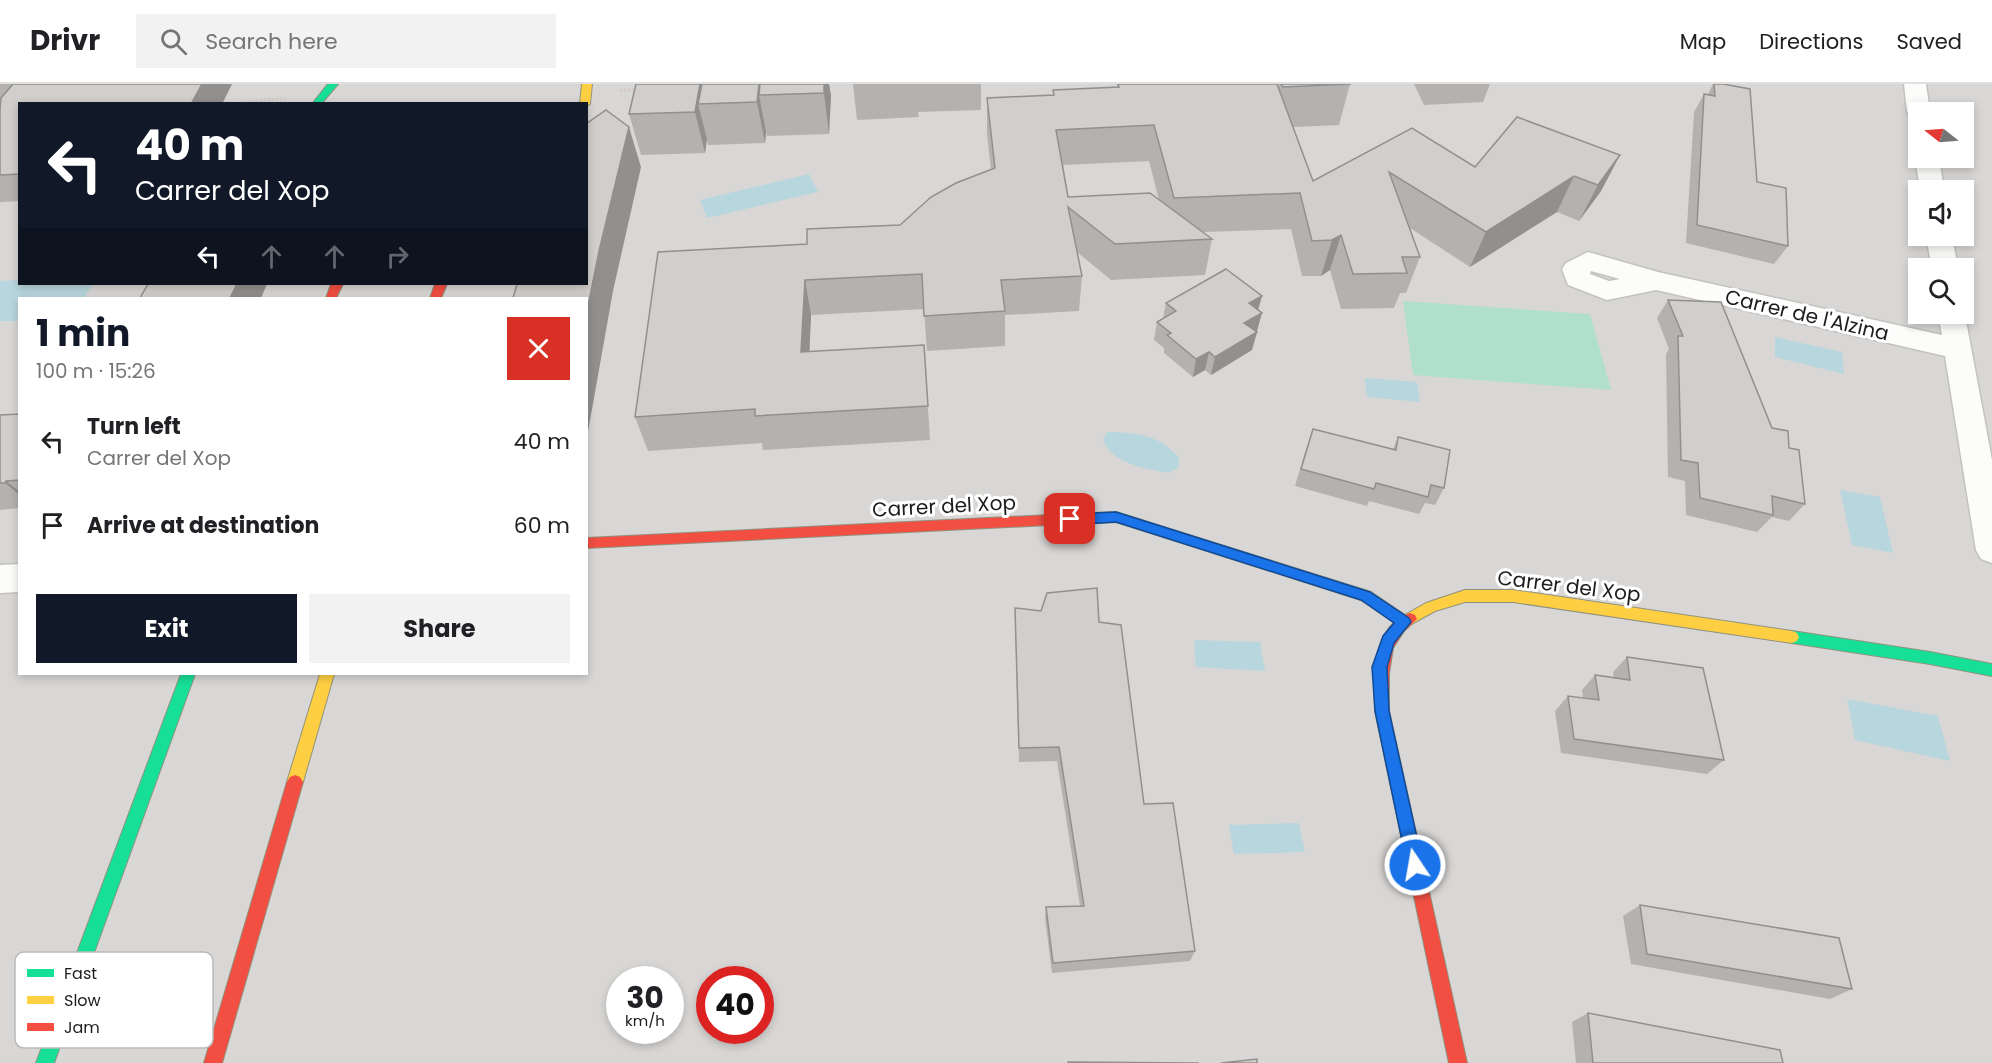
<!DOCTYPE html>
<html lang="en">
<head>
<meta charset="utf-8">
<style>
  :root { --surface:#fff; --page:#f2f2f2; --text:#202124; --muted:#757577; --line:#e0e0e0; --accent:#111827 }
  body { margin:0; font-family:Poppins,sans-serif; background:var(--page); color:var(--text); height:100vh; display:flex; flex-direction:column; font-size:22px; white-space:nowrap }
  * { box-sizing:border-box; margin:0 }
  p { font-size:20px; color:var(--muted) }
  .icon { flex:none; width:33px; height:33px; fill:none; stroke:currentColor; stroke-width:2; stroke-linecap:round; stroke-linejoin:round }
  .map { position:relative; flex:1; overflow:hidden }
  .details { position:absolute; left:18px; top:213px; width:570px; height:378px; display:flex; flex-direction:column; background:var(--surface); border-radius:0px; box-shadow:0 3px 9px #0003 }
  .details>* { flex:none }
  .hud { position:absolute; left:18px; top:18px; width:570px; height:183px; border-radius:0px; box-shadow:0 3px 9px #0003; background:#111827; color:#fff; overflow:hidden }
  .needle { width:39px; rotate:287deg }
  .tools { position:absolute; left:1908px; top:18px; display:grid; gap:12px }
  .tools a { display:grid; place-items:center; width:66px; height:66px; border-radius:0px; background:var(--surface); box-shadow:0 3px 9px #0003; font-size:30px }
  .speed { position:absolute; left:606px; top:882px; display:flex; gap:12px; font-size:30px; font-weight:700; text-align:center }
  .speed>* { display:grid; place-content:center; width:78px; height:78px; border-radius:50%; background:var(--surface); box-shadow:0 3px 9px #0003; line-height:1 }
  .speed small { font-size:15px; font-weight:400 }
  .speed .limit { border:9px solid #d22; background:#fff; color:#111 }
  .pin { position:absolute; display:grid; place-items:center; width:51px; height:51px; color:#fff; margin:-26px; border-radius:12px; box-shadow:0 3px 9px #0006 }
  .me { position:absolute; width:66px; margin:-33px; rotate:348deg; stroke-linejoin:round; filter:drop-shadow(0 0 4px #0008) }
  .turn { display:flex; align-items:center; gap:21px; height:126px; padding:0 18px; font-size:27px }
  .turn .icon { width:78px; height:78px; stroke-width:2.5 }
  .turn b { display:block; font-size:42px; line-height:51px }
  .lanes { display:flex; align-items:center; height:57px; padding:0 18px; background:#0003; justify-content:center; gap:30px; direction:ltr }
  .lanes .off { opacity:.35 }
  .round { display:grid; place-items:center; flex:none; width:63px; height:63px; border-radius:0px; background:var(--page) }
  .head { display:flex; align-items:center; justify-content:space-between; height:102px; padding:0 18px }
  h1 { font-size:36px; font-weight:700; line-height:45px; color:var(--accent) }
  .cta { display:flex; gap:12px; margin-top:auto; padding:12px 18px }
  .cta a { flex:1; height:69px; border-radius:0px; background:var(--accent); color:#fff; font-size:24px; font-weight:700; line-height:69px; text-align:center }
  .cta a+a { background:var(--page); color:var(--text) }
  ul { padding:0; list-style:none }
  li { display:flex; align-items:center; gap:18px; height:84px; padding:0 18px }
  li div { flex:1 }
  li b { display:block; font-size:22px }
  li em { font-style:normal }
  header { display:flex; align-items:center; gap:36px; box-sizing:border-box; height:84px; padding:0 30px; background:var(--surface); border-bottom:2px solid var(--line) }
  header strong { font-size:28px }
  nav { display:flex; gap:33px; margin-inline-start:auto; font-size:21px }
  .search { width:420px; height:54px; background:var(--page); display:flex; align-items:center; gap:15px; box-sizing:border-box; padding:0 21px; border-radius:0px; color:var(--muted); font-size:22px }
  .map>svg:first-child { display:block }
  .residential { fill:#d9d7d5; fill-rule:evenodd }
  .pitch { fill:#b0e0cb }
  .water { fill:#b8d6dd }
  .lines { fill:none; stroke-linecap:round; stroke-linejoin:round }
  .street-casing { stroke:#c3c2c0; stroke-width:3 }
  .fast-casing { stroke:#91927d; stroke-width:2 }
  .slow-casing { stroke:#91927d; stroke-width:2 }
  .jam-casing { stroke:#91927d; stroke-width:2 }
  .path { stroke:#d5c7c4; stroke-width:3; stroke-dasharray:2 2; stroke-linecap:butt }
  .street { fill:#fcfcfb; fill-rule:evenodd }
  .fast { fill:#16e098; fill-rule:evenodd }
  .slow { fill:#ffcf43; fill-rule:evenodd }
  .jam { fill:#f24e42; fill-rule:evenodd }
  .wall { fill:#b4b1af; fill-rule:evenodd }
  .shaded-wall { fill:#92908e }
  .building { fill:#d1cecb; stroke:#92908e; stroke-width:1.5 }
  .route { fill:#1a73e8; stroke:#114b97; stroke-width:1.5 }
  .labels { text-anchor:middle; stroke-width:6; stroke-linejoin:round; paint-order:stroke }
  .street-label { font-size:20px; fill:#1c1c1c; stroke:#fff }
  .key { fill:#fff; stroke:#bbb; stroke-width:1.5 }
  .key-label { font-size:16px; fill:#1c1c1c }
</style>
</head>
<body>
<header>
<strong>Drivr</strong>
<div class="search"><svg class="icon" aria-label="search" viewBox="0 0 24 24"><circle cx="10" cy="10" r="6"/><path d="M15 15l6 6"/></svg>Search here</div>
<nav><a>Map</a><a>Directions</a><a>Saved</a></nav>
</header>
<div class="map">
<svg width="1992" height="979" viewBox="0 0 1992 979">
  <rect width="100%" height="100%" fill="#eae8e4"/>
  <!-- residential -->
  <path class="residential" d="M0 0H1992V979H0ZM20 20H586V200H20ZM1918 28H1964V74H1918ZM1918 106H1964V152H1918ZM1918 184H1964V230H1918ZM20 214H586V590H20ZM620 896H670V946H620ZM710 896H760V946H710Z"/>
  <!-- pitch -->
  <path class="pitch" d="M1403 217 1590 230 1611 306 1413 291Z"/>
  <!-- water -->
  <g class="water">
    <path d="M809 90 818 108 707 134 700 116Z"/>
    <path d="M19 196 20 200H93L84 214H20L19 237H0V197Z"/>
    <path d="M1775 253 1842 268 1844 290 1775 273Z"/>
    <path d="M1365 294 1417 298 1420 318 1367 313Z"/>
    <path d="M1107 348C1136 348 1160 351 1179 374V383L1169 389C1147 385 1112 380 1103 356Z"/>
    <path d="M1840 406 1880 413 1893 469 1852 461Z"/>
    <path d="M1194 556 1260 558 1265 587 1196 583Z"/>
    <path d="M1847 615 1938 632 1950 677 1855 656Z"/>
    <path d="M1299 739 1305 768 1234 770 1229 741Z"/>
  </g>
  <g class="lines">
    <!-- street casing -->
    <g class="street-casing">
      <g id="street">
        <path d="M1904 0H1926L1930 28H1918V35L1911 33 1907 28Z"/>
        <path d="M1918 69V74H1939L1944 106H1920L1915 74Z"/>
        <path d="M1926 152H1952L1958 184H1932Z"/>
        <path d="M1588 168 1658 188 1942 251 1938 230H1964V226L1992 376V479L1981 475 1976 466 1945 272 1656 206 1607 216 1568 201 1562 185 1566 179ZM1591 187 1620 195 1609 197 1590 190Z"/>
        <path d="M20 480V508L0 509V481Z"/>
      </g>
    </g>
    <!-- fast casing -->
    <g class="fast-casing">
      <g id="fast">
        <path d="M328 0H338L321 20H312Z"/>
        <path d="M1792 547 1930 568 1992 580V592L1930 580 1792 559 1787 557 1785 553 1787 549Z"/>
        <path d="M181 590H195L54 979H36Z"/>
      </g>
    </g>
    <!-- slow casing -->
    <g class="slow-casing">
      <g id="slow">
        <path d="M582 0H592L590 20 586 22V20H580Z"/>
        <path d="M1116 428 1371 508 1405 531 1426 519 1465 506H1513L1792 547 1797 549 1799 553 1797 557 1792 559 1513 518H1465L1435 527 1404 544 1361 516 1116 438 1049 441 1042 436 1049 431Z"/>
        <path d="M320 590H334L303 698 300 703 295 705 290 703 287 698Z"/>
      </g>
    </g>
    <!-- jam casing -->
    <g class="jam-casing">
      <g id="jam">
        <path d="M331 200H343L336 214H326Z"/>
        <path d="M435 200H447L441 214H430Z"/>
        <path d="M1049 431 1056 436 1049 441 586 464V454Z"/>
        <path d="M1410 529 1415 531 1417 535 1404 547 1393 564 1389 589V627L1467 979H1449L1375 627C1374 594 1371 543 1410 529Z"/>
        <path d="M295 691 300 693 303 698 222 979H204L287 698 290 693Z"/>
      </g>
    </g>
    <!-- path -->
    <g class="path">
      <path d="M620 7 637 5"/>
      <path d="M245 20 246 18 287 14"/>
    </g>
    <!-- street -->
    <use href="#street" class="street"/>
    <!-- fast -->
    <use href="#fast" class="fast"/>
    <!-- slow -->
    <use href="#slow" class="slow"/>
    <!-- jam -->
    <use href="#jam" class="jam"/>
  </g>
  <!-- wall -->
  <g class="wall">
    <path d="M0 0H232L222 20H20V117L0 118V25L1 16H0Z"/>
    <path d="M829 0 831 12 829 50 767 52 766 48 765 59 708 61 707 55 705 69 641 71 629 30Z"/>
    <path d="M853 0H981V26L918 28 919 33 857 36Z"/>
    <path d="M1117 0H1350L1339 41 1293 43 1313 97 1412 44 1475 83 1620 71 1601 107 1579 137 1557 128 1470 183 1410 144 1420 173 1406 209H1400L1394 224 1341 225 1330 186 1321 192H1302L1291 145 1203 148 1212 155 1205 191 1111 196 1077 168 1082 192 1079 227 1005 231V262L927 267 924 225 811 231 809 268 924 261 930 356 763 366 762 359 648 367 635 333 807 160 900 141 991 86 987 50V14L1053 11V6L1117 3ZM1149 77 1159 116 1068 113 1063 81Z"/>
    <path d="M1414 0H1490L1483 18 1424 21Z"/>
    <path d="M1713 0H1723L1757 98 1788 162 1774 180 1686 159 1694 28 1704 10H1708Z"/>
    <path d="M1668 216 1789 364 1805 420 1789 437 1772 433 1757 448 1686 431 1685 397 1668 393 1666 270 1669 265 1657 234Z"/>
    <path d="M1166 219 1258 226 1257 247H1256L1257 248 1252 266 1211 291 1205 286 1193 293 1164 269V264L1154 256 1157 238 1163 234Z"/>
    <path d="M20 330V424L0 426V331Z"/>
    <path d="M1313 345 1393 365 1398 353 1444 404 1435 421 1425 419 1419 430 1369 417 1367 422 1295 402 1307 362Z"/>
    <path d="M1015 524 1099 538 1144 720 1195 867 1190 877 1052 889 1045 834 1046 823 1080 822 1057 677 1019 678 1015 540Z"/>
    <path d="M1627 573 1724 676 1707 690 1561 669 1555 627 1568 612 1583 614 1582 606 1595 591 1614 594 1613 588Z"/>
    <path d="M1640 821 1852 905 1830 915 1631 880 1623 832Z"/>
    <path d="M1588 929 1783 979H1576L1572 938Z"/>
  </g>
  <!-- shaded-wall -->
  <g class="shaded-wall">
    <path d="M202 0H232L222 20H191Z"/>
    <path d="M700 0H704L698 20 707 55 705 69 695 28Z"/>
    <path d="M759 0H765L759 11 766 48 765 59 757 18Z"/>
    <path d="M824 0H829L831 12 829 50 824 9Z"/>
    <path d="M629 43 641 83 613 207 586 359V232L599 167Z"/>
    <path d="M1620 71 1601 107 1579 137 1598 101Z"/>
    <path d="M1574 92 1557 128 1470 183 1486 148Z"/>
    <path d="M1341 151 1330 186 1321 192 1332 156Z"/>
    <path d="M805 196 811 231 808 303 801 268Z"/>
    <path d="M237 200H267L261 214H230Z"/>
    <path d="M1262 212 1257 230 1249 219Z"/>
    <path d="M1262 229 1257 247 1240 257 1244 239Z"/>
    <path d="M1257 248 1252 266 1211 291 1215 273Z"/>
    <path d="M1209 268 1205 286 1193 293 1196 275Z"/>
    <path d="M6 397 20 408V411L5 399Z"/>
  </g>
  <!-- building -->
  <g class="building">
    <path d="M13 0H202L191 20H20V90L0 91V25L1 14Z"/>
    <path d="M636 0H700L695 28 629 30Z"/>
    <path d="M702 0H759L757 18 698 20Z"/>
    <path d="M760 0H824V9L759 11Z"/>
    <path d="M1118 0H1277L1313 97 1412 44 1475 83 1517 33 1620 71 1598 101 1574 92 1486 148 1389 88 1420 173H1402L1407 189 1353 190 1341 151 1332 156 1312 157 1300 109 1174 114 1154 41 1056 46 1068 113 1150 109 1212 155 1115 160 1068 123 1082 192 1001 196 1005 227 924 232 922 190 805 196 801 268 924 261 928 322 755 332V325L635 333 658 168 807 160V145L900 141 931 113 956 99 995 84 987 14 1054 11 1053 6 1119 3Z"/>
    <path d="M1281 0H1351L1283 3Z"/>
    <path d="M1714 0H1723L1750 5 1757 98 1786 104 1788 162 1697 141 1704 10 1715 12Z"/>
    <path d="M606 26 629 43 599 167 586 232V214H513L517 200H586V40Z"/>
    <path d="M1226 185 1262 212 1249 219 1262 229 1244 239 1257 248 1215 273 1209 268 1196 275 1167 251 1171 249 1157 238 1176 227 1166 219Z"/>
    <path d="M148 200H237L230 214H140Z"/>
    <path d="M1668 216 1721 218 1772 344 1788 347 1789 364 1799 366 1805 420 1772 412 1773 431 1700 414 1698 379 1681 376 1678 252H1683Z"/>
    <path d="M20 330V396L6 397 5 399H0V331Z"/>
    <path d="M1313 345 1396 366 1398 353 1450 366 1444 404 1431 401 1428 413 1376 399 1374 405 1301 385Z"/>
    <path d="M1097 504 1099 538 1121 541 1144 720 1173 719 1195 867 1053 879 1046 823 1084 822 1059 663 1019 664 1015 524 1041 527 1047 509Z"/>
    <path d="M1627 573 1703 584 1724 676 1574 655 1568 612 1599 616 1595 591 1630 596Z"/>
    <path d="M1640 821 1839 854 1852 905 1647 870Z"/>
    <path d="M1588 929 1780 966 1783 979H1593Z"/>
    <path d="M1257 975V979H1221Z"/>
    <path d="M1068 978 1199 979H1068Z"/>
  </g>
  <!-- route -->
  <path class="route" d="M1116 428 1370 508 1409 534 1411 538 1394 559 1387 583 1389 627 1423 781 1421 787 1415 789 1410 787 1407 781 1375 627 1372 583 1383 552 1394 539 1361 516 1116 438 1070 441 1063 435 1070 430Z"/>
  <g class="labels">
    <!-- street labels -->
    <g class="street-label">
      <text transform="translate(1807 231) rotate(13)" y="7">Carrer de l'Alzina</text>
      <text transform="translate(944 422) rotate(-3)" y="7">Carrer del Xop</text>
      <text transform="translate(1569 502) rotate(7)" y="7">Carrer del Xop</text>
    </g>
  </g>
  <!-- legend -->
  <rect x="15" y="868" width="198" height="96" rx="9" class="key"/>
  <rect x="27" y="885" width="27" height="8" fill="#16e098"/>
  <rect x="27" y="912" width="27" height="8" fill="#ffcf43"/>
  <rect x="27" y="939" width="27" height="8" fill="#f24e42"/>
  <g class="key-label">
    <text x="64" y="895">Fast</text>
    <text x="64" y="922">Slow</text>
    <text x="64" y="949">Jam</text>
  </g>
</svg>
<div class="tools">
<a><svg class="needle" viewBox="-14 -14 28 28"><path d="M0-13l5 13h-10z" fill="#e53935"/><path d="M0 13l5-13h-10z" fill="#757577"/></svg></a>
<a><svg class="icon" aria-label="sound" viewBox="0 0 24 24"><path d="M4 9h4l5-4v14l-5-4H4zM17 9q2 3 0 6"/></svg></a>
<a><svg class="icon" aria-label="search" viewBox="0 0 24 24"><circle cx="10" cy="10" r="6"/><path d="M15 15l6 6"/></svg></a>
</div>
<div class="speed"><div>30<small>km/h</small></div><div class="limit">40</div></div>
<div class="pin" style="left:1070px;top:435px;background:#d93025"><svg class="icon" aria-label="arrive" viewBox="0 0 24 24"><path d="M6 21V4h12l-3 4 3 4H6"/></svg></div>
<svg class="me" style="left:1415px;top:781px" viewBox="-20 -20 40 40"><circle r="17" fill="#1a73e8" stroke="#fff" stroke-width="3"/><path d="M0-11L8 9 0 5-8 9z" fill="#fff"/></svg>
<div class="hud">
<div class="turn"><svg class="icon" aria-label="left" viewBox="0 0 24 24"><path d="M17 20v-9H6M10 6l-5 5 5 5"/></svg><div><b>40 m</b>Carrer del Xop</div></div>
<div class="lanes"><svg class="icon" aria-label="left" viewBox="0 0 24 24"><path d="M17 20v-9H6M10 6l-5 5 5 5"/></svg><svg class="icon off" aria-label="ahead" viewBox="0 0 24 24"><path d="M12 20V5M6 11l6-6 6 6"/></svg><svg class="icon off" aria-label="ahead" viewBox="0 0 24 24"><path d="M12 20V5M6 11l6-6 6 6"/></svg><svg class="icon off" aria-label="right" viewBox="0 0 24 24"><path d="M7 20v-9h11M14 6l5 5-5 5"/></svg></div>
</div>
<section class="details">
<div class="head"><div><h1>1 min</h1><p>100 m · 15:26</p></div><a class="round" style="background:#d93025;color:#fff"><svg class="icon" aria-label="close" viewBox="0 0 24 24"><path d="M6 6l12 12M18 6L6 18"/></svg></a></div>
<ul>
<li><svg class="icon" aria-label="left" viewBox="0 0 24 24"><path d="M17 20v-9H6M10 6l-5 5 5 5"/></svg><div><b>Turn left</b><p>Carrer del Xop</p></div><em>40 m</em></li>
<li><svg class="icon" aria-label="arrive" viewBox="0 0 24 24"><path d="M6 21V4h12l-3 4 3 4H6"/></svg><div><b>Arrive at destination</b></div><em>60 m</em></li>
</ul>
<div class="cta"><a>Exit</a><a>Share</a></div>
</section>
</div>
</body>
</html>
